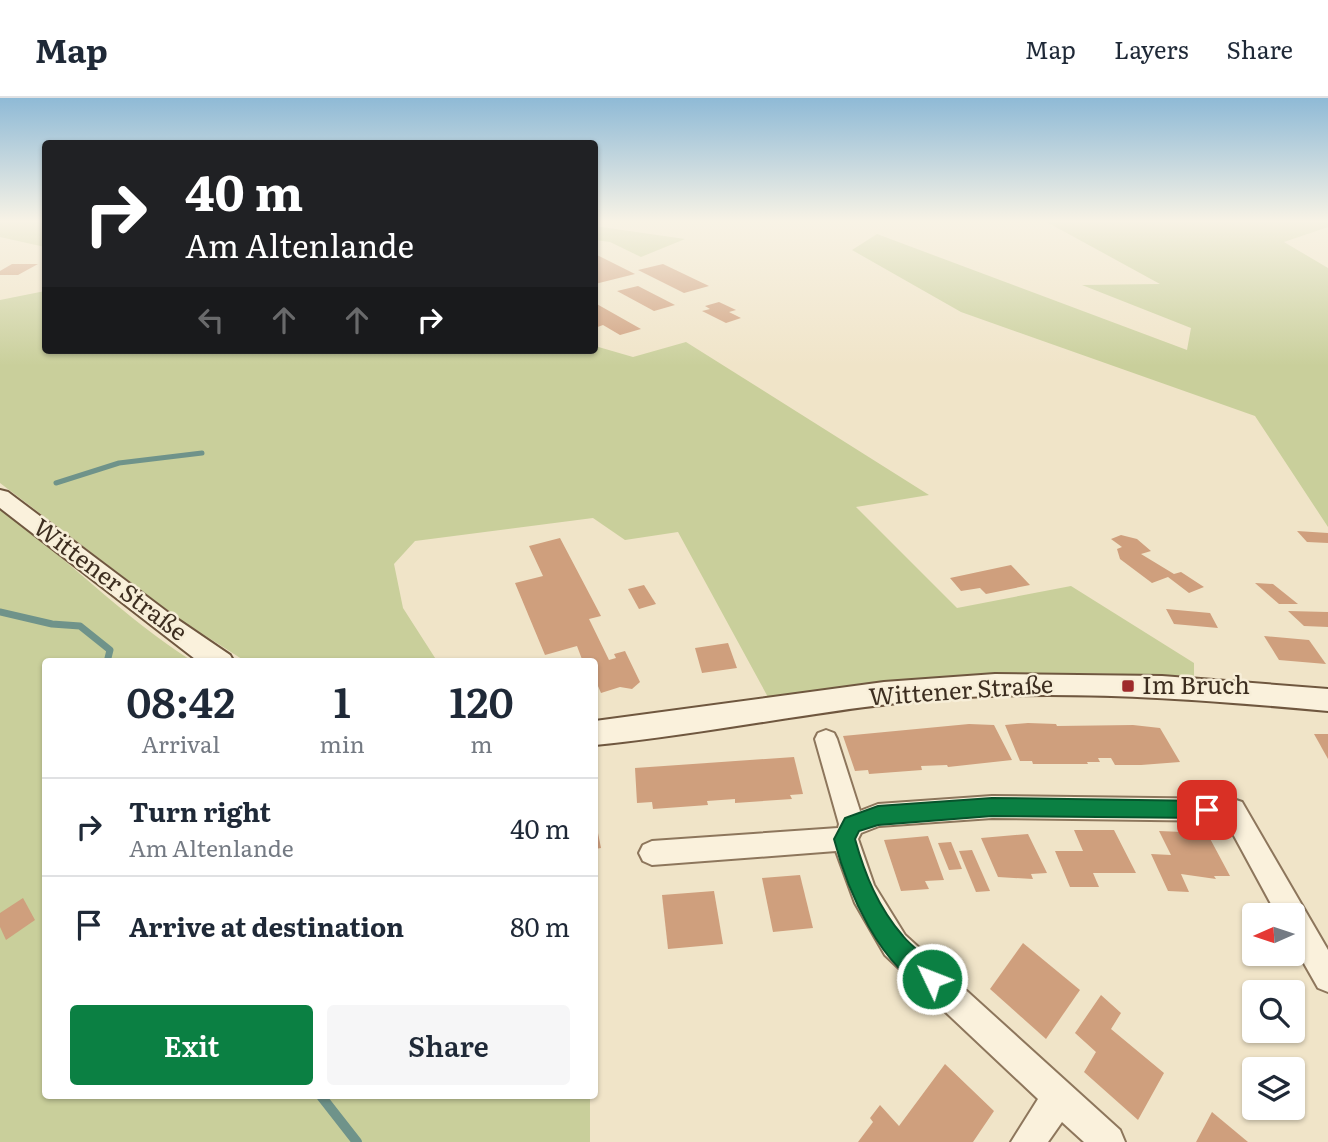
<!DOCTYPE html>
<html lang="en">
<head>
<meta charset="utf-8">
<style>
  :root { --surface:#fff; --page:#f6f6f7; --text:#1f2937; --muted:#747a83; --line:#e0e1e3; --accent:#0b8043 }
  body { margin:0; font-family:Literata,serif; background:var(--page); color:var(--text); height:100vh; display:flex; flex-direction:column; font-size:26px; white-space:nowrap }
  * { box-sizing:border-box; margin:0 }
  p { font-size:23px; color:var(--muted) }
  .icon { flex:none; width:38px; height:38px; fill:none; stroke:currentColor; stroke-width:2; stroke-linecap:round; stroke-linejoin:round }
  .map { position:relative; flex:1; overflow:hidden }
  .sheet { position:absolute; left:42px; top:560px; width:556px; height:441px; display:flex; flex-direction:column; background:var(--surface); border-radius:7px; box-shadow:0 2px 5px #0004 }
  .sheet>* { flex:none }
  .top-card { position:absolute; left:42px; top:42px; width:556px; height:214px; border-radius:7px; box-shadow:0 2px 5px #0004; background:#202124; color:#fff; overflow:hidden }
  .needle { width:46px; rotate:267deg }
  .controls { position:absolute; left:1242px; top:805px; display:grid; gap:14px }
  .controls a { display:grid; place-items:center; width:63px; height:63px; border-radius:7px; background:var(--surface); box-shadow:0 2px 5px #0004; font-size:35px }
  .pin { position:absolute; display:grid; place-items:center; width:60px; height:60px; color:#fff; margin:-30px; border-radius:14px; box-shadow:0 4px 10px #0006 }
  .me { position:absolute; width:77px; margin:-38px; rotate:313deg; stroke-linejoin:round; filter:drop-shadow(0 0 5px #0008) }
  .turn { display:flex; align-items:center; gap:24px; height:147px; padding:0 28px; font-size:32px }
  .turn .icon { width:91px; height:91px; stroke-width:2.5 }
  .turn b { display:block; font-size:49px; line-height:60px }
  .lanes { display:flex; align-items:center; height:66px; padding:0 28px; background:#0003; justify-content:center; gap:35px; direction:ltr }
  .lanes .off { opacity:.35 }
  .eta { display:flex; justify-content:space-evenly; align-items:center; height:119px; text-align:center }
  .eta b { font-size:42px; font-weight:600; line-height:49px }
  .button { display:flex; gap:14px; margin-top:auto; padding:14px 28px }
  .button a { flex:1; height:80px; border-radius:7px; background:var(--accent); color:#fff; font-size:28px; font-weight:600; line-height:80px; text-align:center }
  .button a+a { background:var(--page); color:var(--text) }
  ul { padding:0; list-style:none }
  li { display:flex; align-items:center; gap:21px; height:98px; padding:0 28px; border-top:2px solid var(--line) }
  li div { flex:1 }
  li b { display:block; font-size:26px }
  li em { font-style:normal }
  header { display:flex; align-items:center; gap:42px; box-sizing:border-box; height:98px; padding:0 35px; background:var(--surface); border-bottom:2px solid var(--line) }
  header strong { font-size:33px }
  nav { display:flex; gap:38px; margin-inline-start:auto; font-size:24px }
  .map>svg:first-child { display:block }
  .green { fill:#c9cf9b }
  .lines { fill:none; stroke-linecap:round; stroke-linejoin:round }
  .stream-far2 { stroke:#6f938a; stroke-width:5 }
  .stream-far1 { stroke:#6f938a; stroke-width:7 }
  .stream { stroke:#6f938a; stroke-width:10 }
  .building { fill:#cf9f7d }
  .street-casing { stroke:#8d765c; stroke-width:4 }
  .secondary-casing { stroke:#6f573f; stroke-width:4 }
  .street { fill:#faf1dc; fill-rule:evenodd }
  .secondary { fill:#faf1dc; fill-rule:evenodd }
  .route { fill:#0b8043; stroke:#07532c; stroke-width:2 }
  .poi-dot { fill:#9e2a2b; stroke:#f7eed8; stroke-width:2.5 }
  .labels { text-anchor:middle; stroke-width:5; stroke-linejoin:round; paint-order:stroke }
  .street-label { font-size:24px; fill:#3d2e20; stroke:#f7eed8 }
  .poi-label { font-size:24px; fill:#3d2e20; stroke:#f7eed8; text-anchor:start }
</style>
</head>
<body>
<header>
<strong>Map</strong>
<nav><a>Map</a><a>Layers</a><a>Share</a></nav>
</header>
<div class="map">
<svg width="1328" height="1044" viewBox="0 0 1328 1044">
  <rect width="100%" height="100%" fill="#f0e4c8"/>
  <!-- green -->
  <g class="green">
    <path d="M0 122H45V149L0 139Z"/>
    <path d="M1043 122H1328V129L1284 144 1328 170V429L1255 318 961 214 852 152 877 136 1187 252 1191 230 1082 187 1160 186Z"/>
    <path d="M595 129H601L685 141 641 159 610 144 595 142Z"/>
    <path d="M45 193 46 252H595V248L633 259 686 244 929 397 856 409 957 510 1071 488 1194 565V578C1097 575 998 572 901 582 857 586 813 595 769 601L678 434 625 442 593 420 415 443 394 466 403 510 437 563H245L179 521 0 385V202Z"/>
    <path d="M0 411C66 459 123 519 192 563L46 564V998H590V1044H0Z"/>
  </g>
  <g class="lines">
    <!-- stream-far2 -->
    <path class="stream-far2" d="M56 385 119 365 202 355"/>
    <!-- stream-far1 -->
    <path class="stream-far1" d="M0 514 52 526 80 528 110 552 107 564"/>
    <!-- stream -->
    <path class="stream" d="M321 998 357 1044"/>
  </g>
  <!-- building -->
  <g class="building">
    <path d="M595 156 635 176 595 186Z"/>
    <path d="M12 166H38L18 177H0V173Z"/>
    <path d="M663 166 709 188 684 195 638 172Z"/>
    <path d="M638 188 675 207 654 213 617 193Z"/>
    <path d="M719 204 736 212 729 214 741 220 726 225 702 213 710 211 705 208Z"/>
    <path d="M595 205 641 231 620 237 603 227 595 230Z"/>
    <path d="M1297 433 1328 435V445L1307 444Z"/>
    <path d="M1121 437 1137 441 1151 453 1141 456 1174 476 1181 474 1204 489 1189 495 1168 479 1152 485 1120 461 1117 451 1122 449 1111 441Z"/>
    <path d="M560 440 601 518 589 521 609 562 616 560 614 556 625 553 640 584 632 591 620 589 601 595 595 581V564H583L577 548 545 557 515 485 543 478 529 448Z"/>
    <path d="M1011 467 1030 487 986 496 980 490 961 493 950 480Z"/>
    <path d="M1255 485 1273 486 1298 506H1279Z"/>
    <path d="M644 487 656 506 639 511 628 491Z"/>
    <path d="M1166 511 1210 515 1218 530 1174 526Z"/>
    <path d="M1288 513 1328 514V529L1304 528Z"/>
    <path d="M1264 538 1309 542 1326 566 1279 562Z"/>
    <path d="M728 545 737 570 702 575 695 550Z"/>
    <path d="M1028 625 1056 626 1057 628 1133 627 1160 630 1180 664 1141 667H1115L1111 660H1098L1100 664H1087L1088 666H1033L1032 663H1020L1005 627Z"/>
    <path d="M969 626 994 627 1012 662 948 669 947 667 921 668 922 672 869 676 868 672 855 673 843 638Z"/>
    <path d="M1314 636H1328V661Z"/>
    <path d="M794 659 803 696 790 697 792 701 735 705V701L707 703 708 707 653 711 652 704 637 705 635 670Z"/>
    <path d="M595 720 601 750 595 751Z"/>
    <path d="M1074 732H1114L1136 775H1093L1099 789H1070L1055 753H1083Z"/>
    <path d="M1159 733 1207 735 1230 778H1214L1216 781 1181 776 1189 794 1168 793 1151 756 1171 757Z"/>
    <path d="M1028 736 1047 775 1031 776 1033 781 998 779 981 740Z"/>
    <path d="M928 738 944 782 925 783 929 791 901 793 884 742Z"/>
    <path d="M951 744 962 771 949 772 938 745Z"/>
    <path d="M972 752 990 793 976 794 959 753Z"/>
    <path d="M800 777 813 830 773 834 762 780Z"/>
    <path d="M714 793 723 846 668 851 662 797Z"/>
    <path d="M23 800 35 822 6 842 0 829V815Z"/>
    <path d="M1023 845 1080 892 1046 941 990 891Z"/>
    <path d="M1101 897 1121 915 1111 931 1164 975 1138 1022 1084 974 1096 954 1075 935Z"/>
    <path d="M945 966 994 1013 973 1044H858L873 1024 870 1020 880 1007 899 1028Z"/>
    <path d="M1212 1014 1248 1044H1196Z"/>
  </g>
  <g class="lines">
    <!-- street casing -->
    <g class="street-casing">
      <path id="street" d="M826 632 834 635 837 641 860 713 878 706 992 698 1233 701 1242 704 1328 852V894L1318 890 1293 846V817H1277L1226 723 992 720 879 728 861 735 858 741 874 787 905 837 1120 1032 1125 1044H1084L1062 1024 1048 1044H1011L1038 1001 885 857 855 805 836 753 652 767 643 763 639 755 643 747 652 743 838 730 839 726 815 641 818 635Z"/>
    </g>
    <!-- secondary casing -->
    <g class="secondary-casing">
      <g id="secondary">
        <path d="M0 392 8 394 174 519 230 557 234 564H199L0 410Z"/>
        <path d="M995 576 1162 578 1328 591V613C1198 601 1067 591 936 601 822 611 709 636 595 647V623L884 584Z"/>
      </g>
    </g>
    <!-- street -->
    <use href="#street" class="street"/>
    <!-- secondary -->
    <use href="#secondary" class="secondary"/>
  </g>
  <!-- sky -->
  <linearGradient id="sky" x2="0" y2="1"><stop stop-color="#8fbad6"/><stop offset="0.46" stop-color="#f8f3e6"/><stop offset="1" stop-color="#f8f3e6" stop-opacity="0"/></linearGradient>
  <rect width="1328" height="268" fill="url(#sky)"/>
  <!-- route -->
  <path class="route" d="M992 700 1207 703 1214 705 1217 712 1214 718 1207 720 992 718 878 727 859 733 855 741C865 777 878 809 903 838 915 853 936 863 944 881L940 890 932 893C880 872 847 791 834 741L845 720 878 708Z"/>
  <!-- markers -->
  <rect class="poi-dot" x="1121" y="581" width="14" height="14" rx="3.5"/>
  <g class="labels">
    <!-- street labels -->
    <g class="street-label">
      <text transform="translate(110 482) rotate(37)" y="8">Wittener Straße</text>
      <text transform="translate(961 593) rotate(-4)" y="8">Wittener Straße</text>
    </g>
    <!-- poi labels -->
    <g class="poi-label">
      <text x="1142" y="596">Im Bruch</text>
    </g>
  </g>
</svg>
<div class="controls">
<a><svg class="needle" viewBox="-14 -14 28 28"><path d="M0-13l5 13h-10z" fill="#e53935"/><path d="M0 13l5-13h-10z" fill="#747a83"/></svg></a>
<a><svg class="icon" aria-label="search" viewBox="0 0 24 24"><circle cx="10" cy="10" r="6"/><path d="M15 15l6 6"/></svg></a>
<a><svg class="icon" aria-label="layers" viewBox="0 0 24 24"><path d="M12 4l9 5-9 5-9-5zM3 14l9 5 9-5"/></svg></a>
</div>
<div class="pin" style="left:1207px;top:712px;background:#d93025"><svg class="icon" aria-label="arrive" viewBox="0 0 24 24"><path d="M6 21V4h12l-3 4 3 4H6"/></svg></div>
<svg class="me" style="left:932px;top:881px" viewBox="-20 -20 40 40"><circle r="17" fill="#0b8043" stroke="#fff" stroke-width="3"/><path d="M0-11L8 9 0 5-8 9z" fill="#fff"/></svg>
<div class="top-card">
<div class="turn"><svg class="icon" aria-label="right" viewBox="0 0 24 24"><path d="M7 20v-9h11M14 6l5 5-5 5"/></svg><div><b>40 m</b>Am Altenlande</div></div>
<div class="lanes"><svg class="icon off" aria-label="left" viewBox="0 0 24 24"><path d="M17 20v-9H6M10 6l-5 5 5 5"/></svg><svg class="icon off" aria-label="ahead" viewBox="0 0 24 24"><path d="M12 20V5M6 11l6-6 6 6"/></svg><svg class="icon off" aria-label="ahead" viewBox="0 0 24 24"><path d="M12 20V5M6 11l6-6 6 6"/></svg><svg class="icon" aria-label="right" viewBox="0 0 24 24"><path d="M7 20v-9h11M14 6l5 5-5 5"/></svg></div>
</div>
<section class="sheet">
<div class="eta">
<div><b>08:42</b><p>Arrival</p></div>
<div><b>1</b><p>min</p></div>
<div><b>120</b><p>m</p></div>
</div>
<ul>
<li><svg class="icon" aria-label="right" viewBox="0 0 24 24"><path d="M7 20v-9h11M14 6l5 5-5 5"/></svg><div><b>Turn right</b><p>Am Altenlande</p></div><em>40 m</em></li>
<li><svg class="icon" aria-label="arrive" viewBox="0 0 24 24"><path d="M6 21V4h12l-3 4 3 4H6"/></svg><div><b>Arrive at destination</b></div><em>80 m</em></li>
</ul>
<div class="button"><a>Exit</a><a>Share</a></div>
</section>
</div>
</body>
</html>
